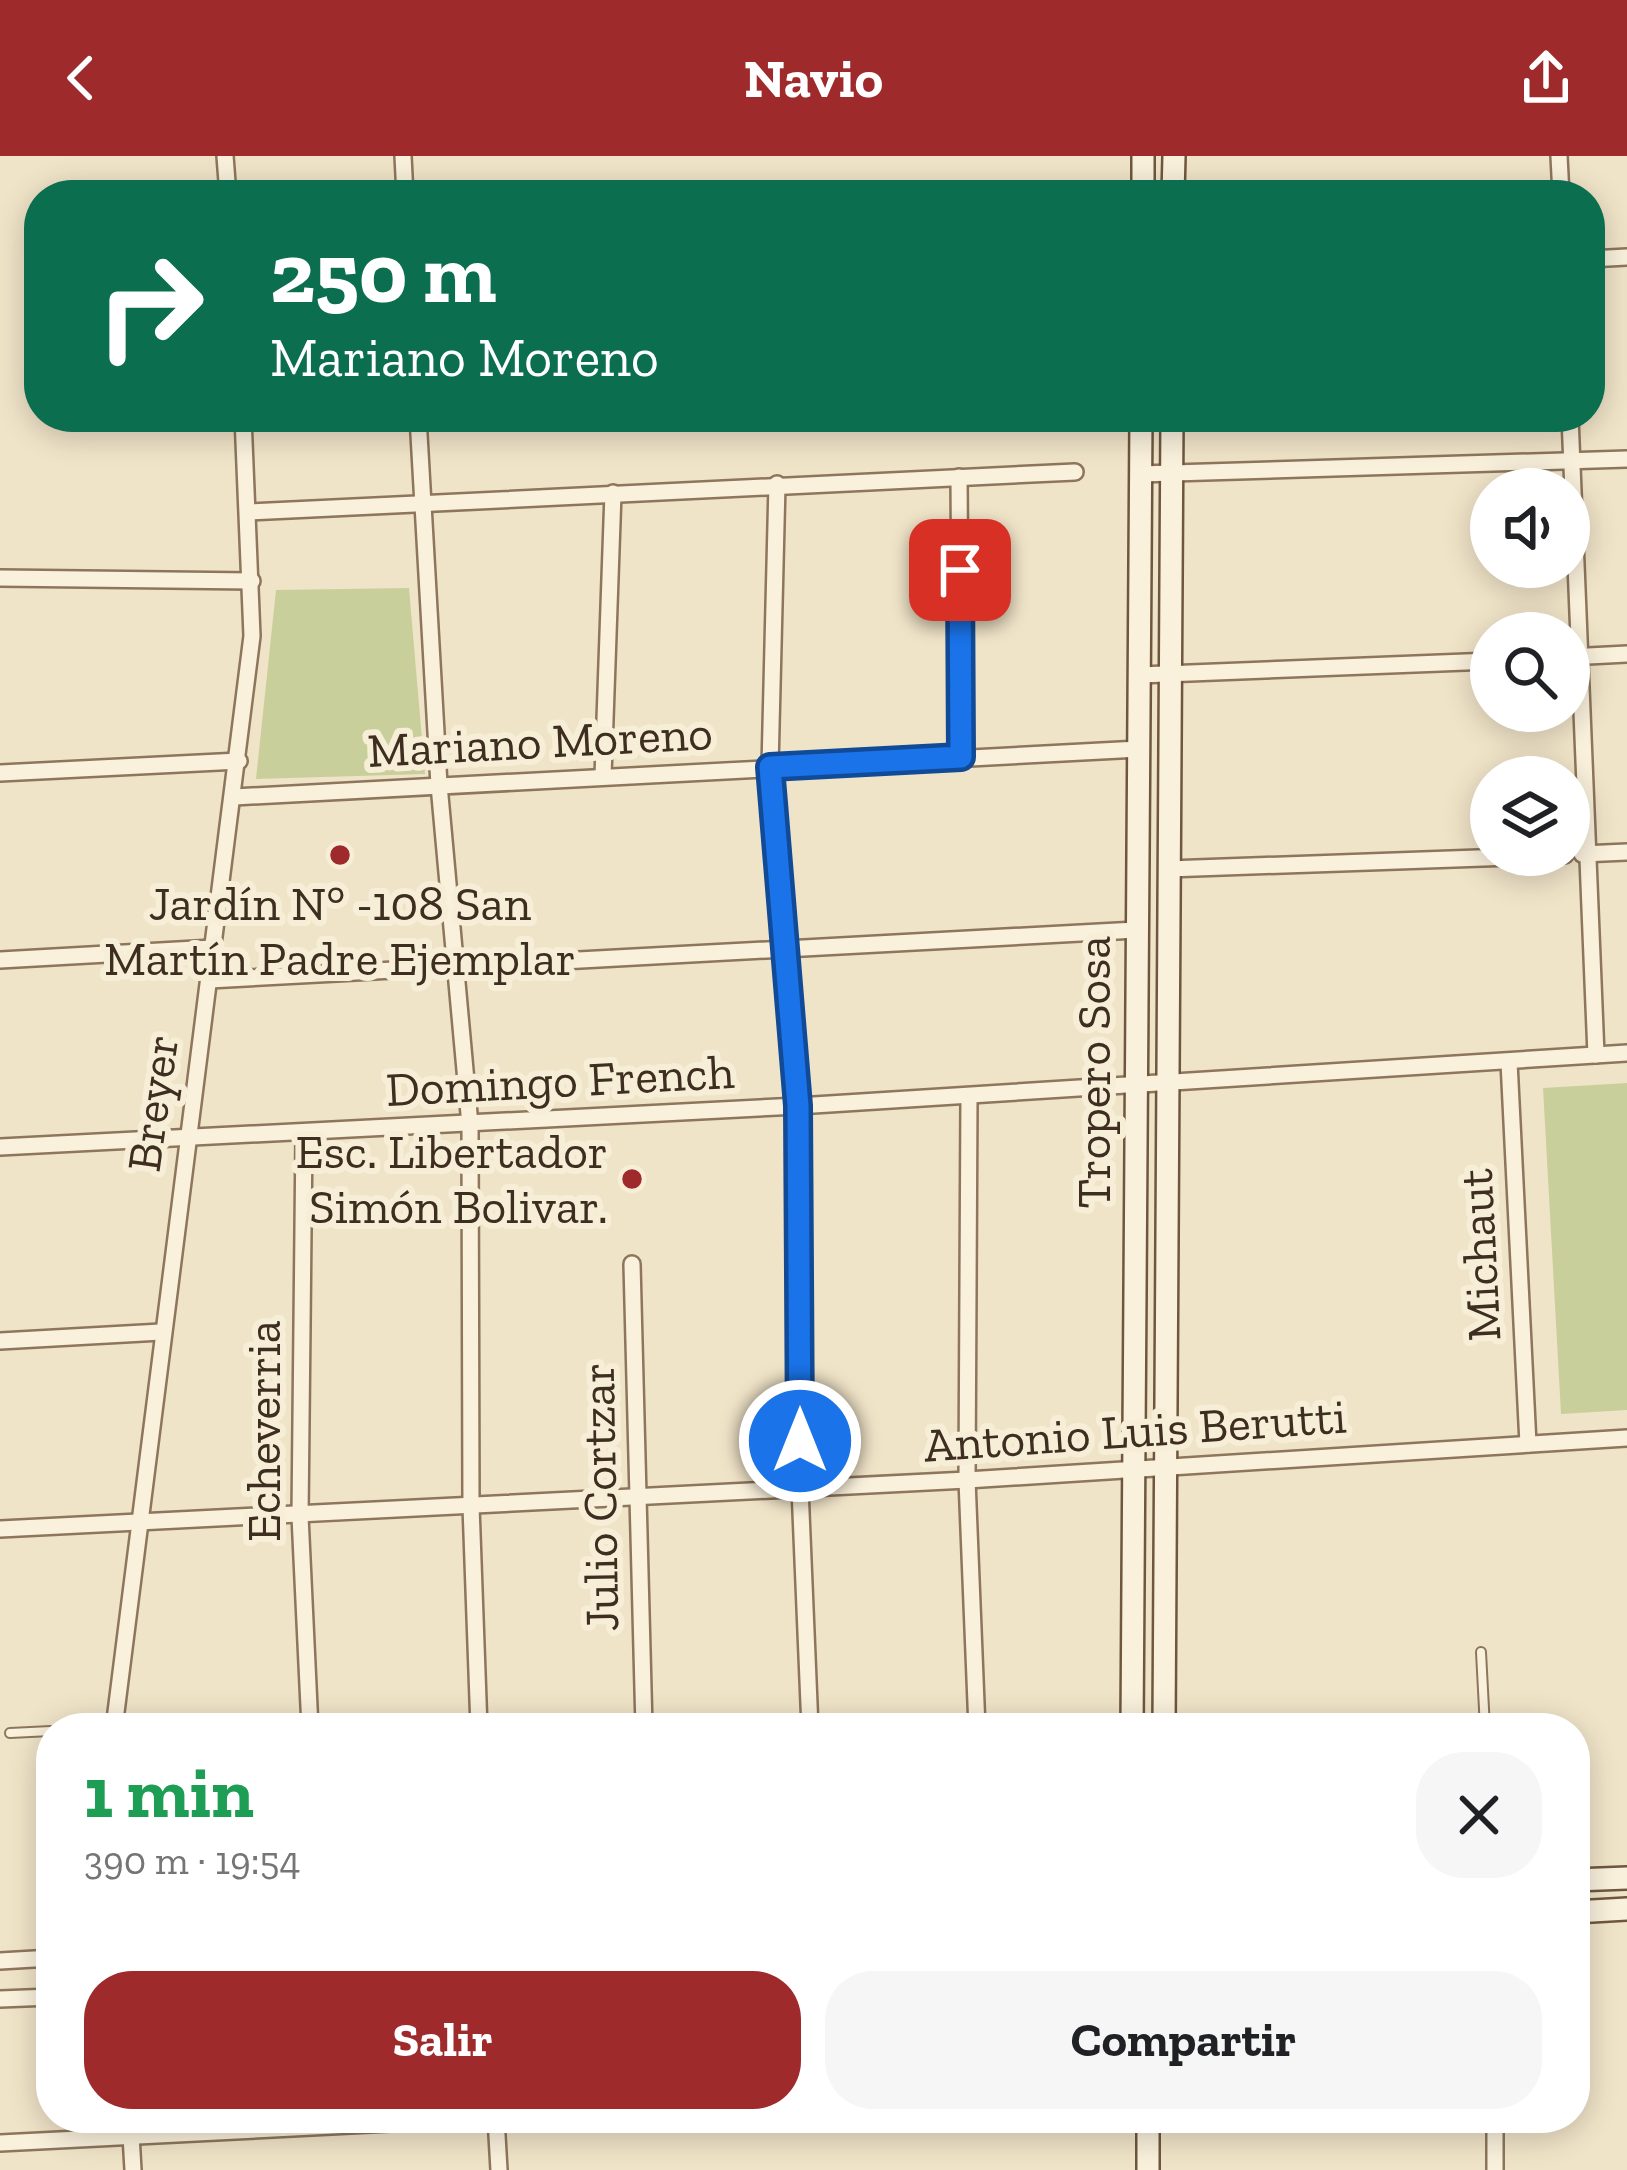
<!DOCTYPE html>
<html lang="es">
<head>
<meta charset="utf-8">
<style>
  :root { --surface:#fff; --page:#f6f6f6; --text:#202124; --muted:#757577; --accent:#9e2a2b }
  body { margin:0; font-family:"Zilla Slab",serif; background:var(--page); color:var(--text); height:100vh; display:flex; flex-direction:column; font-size:45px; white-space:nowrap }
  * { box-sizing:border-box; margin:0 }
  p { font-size:39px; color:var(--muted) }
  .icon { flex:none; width:66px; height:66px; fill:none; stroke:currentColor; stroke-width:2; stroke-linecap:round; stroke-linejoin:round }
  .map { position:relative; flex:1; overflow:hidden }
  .details { position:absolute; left:36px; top:1557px; width:1554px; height:420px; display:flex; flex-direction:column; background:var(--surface); border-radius:48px; box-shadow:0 6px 30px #0003 }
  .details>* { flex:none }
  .hud { position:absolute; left:24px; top:24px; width:1581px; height:252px; border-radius:48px; box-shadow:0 6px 30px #0003; background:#0b6e4f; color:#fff; overflow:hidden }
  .buttons { position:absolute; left:1470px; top:312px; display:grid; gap:24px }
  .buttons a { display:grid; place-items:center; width:120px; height:120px; border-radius:50%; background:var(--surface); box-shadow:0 6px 30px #0003; font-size:60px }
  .pin { position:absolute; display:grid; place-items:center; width:102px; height:102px; color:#fff; margin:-51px; border-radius:24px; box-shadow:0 6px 18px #0006 }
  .me { position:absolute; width:132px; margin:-66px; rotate:0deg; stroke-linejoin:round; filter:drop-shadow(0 0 9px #0008) }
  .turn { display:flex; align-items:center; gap:42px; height:252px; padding:0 48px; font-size:54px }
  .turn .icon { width:156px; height:156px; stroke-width:2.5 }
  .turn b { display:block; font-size:84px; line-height:102px }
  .round { display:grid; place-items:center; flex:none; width:126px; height:126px; border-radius:48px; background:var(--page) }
  .overview { display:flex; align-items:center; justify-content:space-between; height:204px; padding:0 48px }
  h1 { font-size:72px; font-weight:800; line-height:90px; color:#1e9e55 }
  .action { display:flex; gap:24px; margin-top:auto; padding:24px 48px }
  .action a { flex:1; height:138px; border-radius:48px; background:var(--accent); color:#fff; font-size:48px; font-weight:800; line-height:138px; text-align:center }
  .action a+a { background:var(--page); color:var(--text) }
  header { display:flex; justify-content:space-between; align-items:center; height:156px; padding:0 48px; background:var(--accent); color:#fff; font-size:54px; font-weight:800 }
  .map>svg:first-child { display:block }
  .green { fill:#c9cf9b }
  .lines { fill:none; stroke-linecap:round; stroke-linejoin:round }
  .lane-casing { stroke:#8d765c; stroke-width:12 }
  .street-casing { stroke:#8d765c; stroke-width:20 }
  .secondary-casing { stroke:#6f573f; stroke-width:26 }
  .lane { stroke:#faf1dc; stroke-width:8 }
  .street { stroke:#faf1dc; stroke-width:15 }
  .secondary { stroke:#faf1dc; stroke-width:21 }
  .route-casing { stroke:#114b97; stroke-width:30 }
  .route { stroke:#1a73e8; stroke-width:21 }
  .poi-dot { fill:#9e2a2b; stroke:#f7eed8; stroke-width:4.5 }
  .labels { text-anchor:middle; stroke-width:12; stroke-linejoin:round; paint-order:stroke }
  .street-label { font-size:48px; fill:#3d2e20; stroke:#f7eed8 }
  .poi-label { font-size:48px; fill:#3d2e20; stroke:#f7eed8 }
</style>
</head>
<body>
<header><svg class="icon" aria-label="back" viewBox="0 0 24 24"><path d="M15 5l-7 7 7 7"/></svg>Navio<svg class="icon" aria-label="share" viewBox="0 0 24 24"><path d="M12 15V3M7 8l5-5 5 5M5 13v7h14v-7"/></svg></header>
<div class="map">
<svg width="1627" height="2014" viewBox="0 0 1627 2014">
  <rect width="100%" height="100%" fill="#f0e4c8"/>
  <!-- green -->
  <g class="green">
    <path d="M409 432 425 618 256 623 276 434Z"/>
    <path d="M1627 927V1254L1561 1258 1543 932Z"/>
  </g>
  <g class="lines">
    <!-- lane casing -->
    <g class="lane-casing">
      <g id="lane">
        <path d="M1481 1496 1485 1572"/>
        <path d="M10 1577 51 1575"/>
      </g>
    </g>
    <!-- street casing -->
    <g class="street-casing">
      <g id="street">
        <path d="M225 0 228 39"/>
        <path d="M403 0 405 39"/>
        <path d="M1559 0 1561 39"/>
        <path d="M1590 103 1627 101"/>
        <path d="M418 261 439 629 470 969 471 1350 479 1572"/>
        <path d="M1570 261 1596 899"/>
        <path d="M1140 318 1627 303"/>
        <path d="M959 321 961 601"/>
        <path d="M777 328 770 611 798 950 800 1332 810 1572"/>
        <path d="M250 356 1075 316"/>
        <path d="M0 422 252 425"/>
        <path d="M1569 501 1627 498"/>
        <path d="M1140 519 1491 505"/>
        <path d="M0 617 239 605"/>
        <path d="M603 620 613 337"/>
        <path d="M234 641 1139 593"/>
        <path d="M1582 698 1627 696"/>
        <path d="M1168 713 1565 699"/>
        <path d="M0 804 213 792"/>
        <path d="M209 824 1136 774"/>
        <path d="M1509 906 1528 1288"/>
        <path d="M969 940 967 1324 977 1572"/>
        <path d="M304 978 300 1360 310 1572"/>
        <path d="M0 991 798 950 1627 897"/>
        <path d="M632 1108 644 1572"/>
        <path d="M0 1185 161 1176"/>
        <path d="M0 1373 967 1324 1627 1282"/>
        <path d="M114 1572 252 480 243 261"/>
        <path d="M0 1805 51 1802"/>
        <path d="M0 1843 51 1841"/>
        <path d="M130 1962 133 2014"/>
        <path d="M496 1962 499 2014"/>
        <path d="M1495 1962V2014"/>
        <path d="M0 1987 488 1962"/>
      </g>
    </g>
    <!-- secondary casing -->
    <g class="secondary-casing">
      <g id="secondary">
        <path d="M1143 39V0"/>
        <path d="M1173 39 1174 0"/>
        <path d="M1132 1572 1141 261"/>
        <path d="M1164 1572 1172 261"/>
        <path d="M1575 1724 1627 1722"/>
        <path d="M1575 1756 1627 1753"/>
        <path d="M1148 1962V2014"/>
      </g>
    </g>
    <!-- lane -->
    <use href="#lane" class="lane"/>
    <!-- street -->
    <use href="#street" class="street"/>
    <!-- secondary -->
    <use href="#secondary" class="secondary"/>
  </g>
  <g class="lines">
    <!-- route casing -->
    <g class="route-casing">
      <path id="route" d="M800 1285 798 950 770 611 961 601 960 414"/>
    </g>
    <!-- route -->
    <use href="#route" class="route"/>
  </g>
  <!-- markers -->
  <g class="poi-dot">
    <circle cx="340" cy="699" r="12"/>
    <circle cx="632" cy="1023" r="12"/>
  </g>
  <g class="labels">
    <!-- street labels -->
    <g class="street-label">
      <text transform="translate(540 585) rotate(-3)" y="17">Mariano Moreno</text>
      <text transform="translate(1093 916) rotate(-90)" y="17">Tropero Sosa</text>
      <text transform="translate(560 924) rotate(-3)" y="17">Domingo French</text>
      <text transform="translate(152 947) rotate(-82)" y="17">Breyer</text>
      <text transform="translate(1479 1099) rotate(-93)" y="17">Michaut</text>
      <text transform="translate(1135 1274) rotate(-4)" y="17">Antonio Luis Berutti</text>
      <text transform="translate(263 1275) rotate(-90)" y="17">Echeverria</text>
      <text transform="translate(599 1341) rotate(-91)" y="17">Julio Cortzar</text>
    </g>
    <!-- poi labels -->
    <g class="poi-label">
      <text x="340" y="764">Jardín N° -108 San<tspan x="340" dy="55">Martín Padre Ejemplar</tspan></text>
      <text x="608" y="1012" text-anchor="end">Esc. Libertador<tspan x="608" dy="55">Simón Bolivar.</tspan></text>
    </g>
  </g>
</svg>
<div class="buttons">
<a><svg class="icon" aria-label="sound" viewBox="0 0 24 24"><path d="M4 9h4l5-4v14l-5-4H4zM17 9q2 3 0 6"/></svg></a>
<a><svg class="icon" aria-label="search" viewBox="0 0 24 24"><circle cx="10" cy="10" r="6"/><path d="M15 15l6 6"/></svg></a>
<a><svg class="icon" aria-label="layers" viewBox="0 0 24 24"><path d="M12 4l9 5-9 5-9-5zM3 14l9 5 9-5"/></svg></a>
</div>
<div class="pin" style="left:960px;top:414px;background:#d93025"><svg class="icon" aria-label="arrive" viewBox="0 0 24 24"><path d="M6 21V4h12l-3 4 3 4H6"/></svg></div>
<svg class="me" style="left:800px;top:1285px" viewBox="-20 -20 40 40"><circle r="17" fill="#1a73e8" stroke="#fff" stroke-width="3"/><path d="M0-11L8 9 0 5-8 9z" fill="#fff"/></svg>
<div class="hud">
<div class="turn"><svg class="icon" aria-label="right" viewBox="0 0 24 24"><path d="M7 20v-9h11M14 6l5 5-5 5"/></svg><div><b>250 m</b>Mariano Moreno</div></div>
</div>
<section class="details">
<div class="overview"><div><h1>1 min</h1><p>390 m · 19:54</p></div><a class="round"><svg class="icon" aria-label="close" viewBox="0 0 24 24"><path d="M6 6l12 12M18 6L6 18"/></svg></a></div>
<div class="action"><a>Salir</a><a>Compartir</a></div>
</section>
</div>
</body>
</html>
